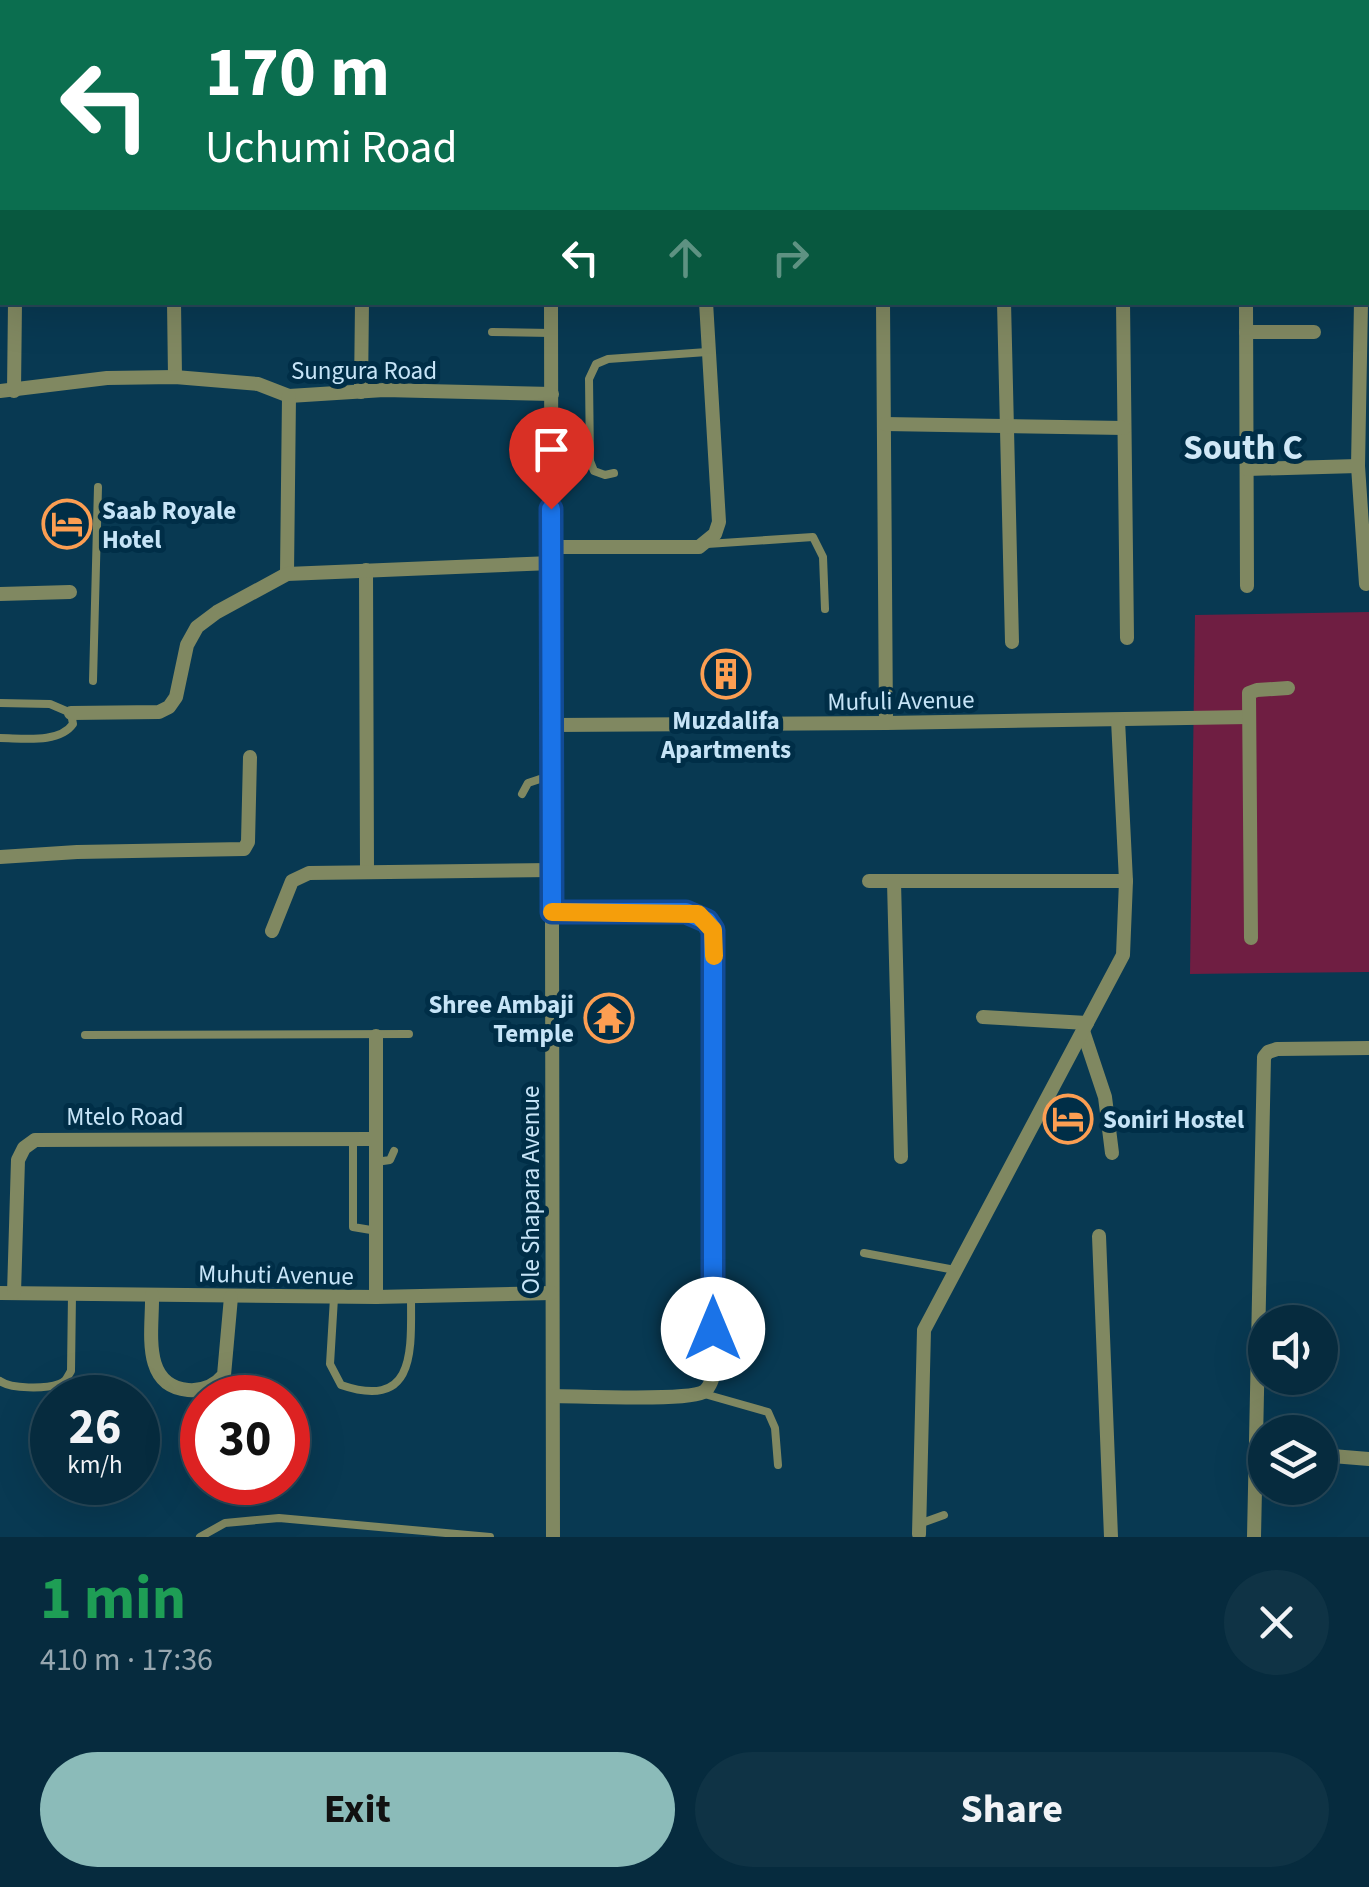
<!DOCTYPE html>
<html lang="en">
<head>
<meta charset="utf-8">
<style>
  :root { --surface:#062b3e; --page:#0f3345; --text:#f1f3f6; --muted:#98a7b0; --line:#274758; --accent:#8bbbb9 }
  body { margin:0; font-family:"Source Sans 3",sans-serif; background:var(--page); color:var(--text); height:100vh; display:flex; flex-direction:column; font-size:38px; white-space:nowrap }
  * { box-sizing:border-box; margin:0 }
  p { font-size:32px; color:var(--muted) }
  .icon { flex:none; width:55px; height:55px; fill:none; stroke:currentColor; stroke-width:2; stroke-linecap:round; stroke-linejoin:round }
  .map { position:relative; height:1537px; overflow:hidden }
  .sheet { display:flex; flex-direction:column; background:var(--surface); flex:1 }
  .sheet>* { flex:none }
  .top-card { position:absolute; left:0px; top:0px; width:1370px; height:305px; box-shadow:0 10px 40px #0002,0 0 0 2px var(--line); background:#0b6e4f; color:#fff; overflow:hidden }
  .fabs { position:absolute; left:1248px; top:1305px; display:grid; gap:20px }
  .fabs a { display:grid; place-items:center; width:90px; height:90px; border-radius:50%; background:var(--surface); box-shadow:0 10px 40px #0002,0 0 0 2px var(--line); font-size:50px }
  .speed { position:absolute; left:30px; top:1375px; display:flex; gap:20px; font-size:50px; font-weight:700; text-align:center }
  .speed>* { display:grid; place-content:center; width:130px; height:130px; border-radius:50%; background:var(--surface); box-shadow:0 10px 40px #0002,0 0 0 2px var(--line); line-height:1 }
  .speed small { font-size:25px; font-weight:400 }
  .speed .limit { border:15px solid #d22; background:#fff; color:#111 }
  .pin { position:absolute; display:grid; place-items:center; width:85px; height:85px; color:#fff; margin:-102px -42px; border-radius:50% 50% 50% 0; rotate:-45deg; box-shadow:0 0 10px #0007 }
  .pin .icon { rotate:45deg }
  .me { position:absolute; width:110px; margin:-55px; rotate:0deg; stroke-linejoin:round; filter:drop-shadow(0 0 8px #0008) }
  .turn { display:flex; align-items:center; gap:35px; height:210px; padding:0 40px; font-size:45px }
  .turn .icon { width:130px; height:130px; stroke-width:2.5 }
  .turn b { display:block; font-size:70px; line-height:85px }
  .lanes { display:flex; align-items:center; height:95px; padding:0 40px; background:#0003; justify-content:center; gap:50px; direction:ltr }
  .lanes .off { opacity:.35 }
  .round { display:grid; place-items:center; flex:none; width:105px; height:105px; border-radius:52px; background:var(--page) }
  .overview { display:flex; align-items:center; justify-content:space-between; height:170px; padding:0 40px }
  h1 { font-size:60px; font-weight:700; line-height:75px; color:#1e9e55 }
  .button { display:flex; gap:20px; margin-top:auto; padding:20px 40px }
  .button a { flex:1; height:115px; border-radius:60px; background:var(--accent); color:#111; font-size:40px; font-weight:700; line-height:115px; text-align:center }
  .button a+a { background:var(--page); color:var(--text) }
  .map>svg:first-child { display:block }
  .green { fill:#6f1e42 }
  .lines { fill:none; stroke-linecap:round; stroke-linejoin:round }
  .service { stroke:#808861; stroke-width:8 }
  .minor { stroke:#808861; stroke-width:14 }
  .route-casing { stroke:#114b97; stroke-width:25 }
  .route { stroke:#1a73e8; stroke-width:18 }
  .slow { stroke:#f59e0b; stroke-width:18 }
  .labels { text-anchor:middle; stroke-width:10; stroke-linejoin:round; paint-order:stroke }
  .street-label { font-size:25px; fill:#c6e4f7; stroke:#002e47 }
  .poi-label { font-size:25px; font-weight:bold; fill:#c6e4f7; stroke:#002e47; text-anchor:start }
  .district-label { font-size:35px; font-weight:bold; fill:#d0e8f7; stroke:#002e47 }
</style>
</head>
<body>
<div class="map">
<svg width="1369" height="1537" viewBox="0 0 1369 1537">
  <rect width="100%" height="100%" fill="#083952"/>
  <!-- green -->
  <path class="green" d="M1369 612V972L1190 974 1195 615Z"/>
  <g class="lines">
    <!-- service -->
    <g class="service">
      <path d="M1055 0V2"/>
      <path d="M1083 0V2"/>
      <path d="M1314 0V2"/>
      <path d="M530 2V0"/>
      <path d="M548 2V0"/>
      <path d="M492 332 551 333"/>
      <path d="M614 473 605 475 594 471 590 461 589 379 596 364 608 359 707 352"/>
      <path d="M707 544 813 537 823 557 825 609"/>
      <path d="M93 681 98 487"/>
      <path d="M0 703 50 704 71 713 73 724C59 744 22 738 0 738"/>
      <path d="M522 794 528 783 552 775"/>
      <path d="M85 1035 409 1034"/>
      <path d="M353 1139V1227L377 1231"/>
      <path d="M376 1162 390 1160 394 1151"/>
      <path d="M864 1253 955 1270"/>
      <path d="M334 1298 330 1364 341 1385C417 1411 411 1349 411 1296"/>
      <path d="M0 1381C11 1389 45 1389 59 1384 67 1381 67 1377 71 1371L72 1294"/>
      <path d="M701 1393 768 1412 775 1428 778 1465"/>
      <path d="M919 1524 944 1515"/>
      <path d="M200 1537 225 1523 279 1518 490 1537"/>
    </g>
    <!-- minor -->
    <g class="minor">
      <path d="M230 0V2"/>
      <path d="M257 0 258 2"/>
      <path d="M1112 2H1128"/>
      <path d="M1368 7H1369"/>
      <path d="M0 13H2"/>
      <path d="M174 302 175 377"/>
      <path d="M551 302 553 1537"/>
      <path d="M883 302 886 723"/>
      <path d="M1004 302 1012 642"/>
      <path d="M1123 302 1127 638"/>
      <path d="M1246 302 1247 586"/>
      <path d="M1361 302 1358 466 1366 584"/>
      <path d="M1246 332H1314"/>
      <path d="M0 391 107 378 175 377 258 384 289 396 384 390 552 394"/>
      <path d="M14 391 15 302"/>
      <path d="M361 392 362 302"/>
      <path d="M885 424 1124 428"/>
      <path d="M1247 469 1358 466"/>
      <path d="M551 547H699L715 534 719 522 706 302"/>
      <path d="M366 570 367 871"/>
      <path d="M287 574 289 396"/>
      <path d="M0 594 70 592"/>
      <path d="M71 713 159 712 169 707 176 697 187 645 197 627 217 612 287 574 552 563"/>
      <path d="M553 725 886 723 1249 717"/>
      <path d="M0 857 77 852 244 849 248 842 250 757"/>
      <path d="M869 881H1126"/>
      <path d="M894 882 901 1157"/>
      <path d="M552 912 698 914 713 930 715 942V1369C713 1376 711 1386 705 1391 690 1402 578 1396 553 1396"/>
      <path d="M272 931 292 881 309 873 552 870"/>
      <path d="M1251 938 1249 693 1257 690 1288 688"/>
      <path d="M983 1017 1087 1023"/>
      <path d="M1083 1031 1105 1097 1112 1153"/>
      <path d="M1099 1236 1111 1537"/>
      <path d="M0 1293 376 1297 552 1293"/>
      <path d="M14 1293 18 1160 24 1148 35 1140 376 1139"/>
      <path d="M152 1295C153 1328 140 1386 188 1390 202 1391 215 1386 224 1375L231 1297"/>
      <path d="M376 1297V1036"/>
      <path d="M1320 1455 1369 1459"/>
      <path d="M919 1534 924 1330 1123 955 1126 881 1118 720"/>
      <path d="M1254 1537 1264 1057 1268 1052 1277 1049 1369 1048"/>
    </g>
  </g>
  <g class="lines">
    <!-- route casing -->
    <g class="route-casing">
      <path id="route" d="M551 509 552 912H686L707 921 713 930V1329"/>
    </g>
    <!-- route -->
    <use href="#route" class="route"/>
    <!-- slow -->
    <path class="slow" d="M552 912 698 914 713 930 714 956"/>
  </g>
  <!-- icons -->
  <defs>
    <g id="hotel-ring" transform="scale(2.5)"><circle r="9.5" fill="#002e47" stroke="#fc9e52" stroke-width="1.5"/><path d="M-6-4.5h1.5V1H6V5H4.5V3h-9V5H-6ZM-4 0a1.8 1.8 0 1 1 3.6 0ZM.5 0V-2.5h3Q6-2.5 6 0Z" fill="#fc9e52"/></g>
    <g id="building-ring" transform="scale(2.5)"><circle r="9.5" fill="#002e47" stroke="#fc9e52" stroke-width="1.5"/><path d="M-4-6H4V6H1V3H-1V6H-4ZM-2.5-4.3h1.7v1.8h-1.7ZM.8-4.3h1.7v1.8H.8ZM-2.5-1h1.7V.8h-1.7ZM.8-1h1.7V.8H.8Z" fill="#fc9e52"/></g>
    <g id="temple-ring" transform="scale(2.5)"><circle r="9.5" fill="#002e47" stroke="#fc9e52" stroke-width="1.5"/><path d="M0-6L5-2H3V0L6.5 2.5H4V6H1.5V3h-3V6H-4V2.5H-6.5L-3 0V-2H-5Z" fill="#fc9e52"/></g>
  </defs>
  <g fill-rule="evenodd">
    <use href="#hotel-ring" x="67" y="524"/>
    <use href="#building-ring" x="726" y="674"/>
    <use href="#temple-ring" x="609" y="1018"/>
    <use href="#hotel-ring" x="1068" y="1119"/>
  </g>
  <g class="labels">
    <!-- street labels -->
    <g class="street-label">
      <text x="364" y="379">Sungura Road</text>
      <text transform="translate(901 700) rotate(-1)" y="9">Mufuli Avenue</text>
      <text x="125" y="1125">Mtelo Road</text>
      <text transform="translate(530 1190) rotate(-90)" y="9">Ole Shapara Avenue</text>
      <text transform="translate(276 1274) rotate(1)" y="9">Muhuti Avenue</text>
    </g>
    <!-- poi labels -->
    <g class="poi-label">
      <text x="102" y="519">Saab Royale<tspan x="102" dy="29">Hotel</tspan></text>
      <text x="726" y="729" text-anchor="middle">Muzdalifa<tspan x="726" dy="29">Apartments</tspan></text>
      <text x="574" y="1013" text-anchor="end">Shree Ambaji<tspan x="574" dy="29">Temple</tspan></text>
      <text x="1103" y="1128">Soniri Hostel</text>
    </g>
    <!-- district labels -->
    <g class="district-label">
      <text x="1243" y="459">South C</text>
    </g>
  </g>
</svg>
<div class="fabs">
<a><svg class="icon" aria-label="sound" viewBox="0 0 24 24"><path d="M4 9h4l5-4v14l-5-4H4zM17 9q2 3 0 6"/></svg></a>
<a><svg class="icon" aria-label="layers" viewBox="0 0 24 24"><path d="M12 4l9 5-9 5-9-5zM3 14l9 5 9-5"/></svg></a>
</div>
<div class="speed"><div>26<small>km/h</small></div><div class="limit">30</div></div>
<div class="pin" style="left:551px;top:509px;background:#d93025"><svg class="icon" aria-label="arrive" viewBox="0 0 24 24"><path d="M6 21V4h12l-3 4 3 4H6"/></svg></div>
<svg class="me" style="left:713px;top:1329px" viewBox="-20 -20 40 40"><circle r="19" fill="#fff"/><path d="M0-13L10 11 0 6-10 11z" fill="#1a73e8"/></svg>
<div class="top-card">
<div class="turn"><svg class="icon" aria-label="left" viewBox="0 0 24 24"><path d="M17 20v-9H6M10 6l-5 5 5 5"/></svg><div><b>170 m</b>Uchumi Road</div></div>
<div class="lanes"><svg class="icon" aria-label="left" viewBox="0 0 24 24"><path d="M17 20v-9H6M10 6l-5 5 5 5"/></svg><svg class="icon off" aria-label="ahead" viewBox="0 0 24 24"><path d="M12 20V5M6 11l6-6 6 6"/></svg><svg class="icon off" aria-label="right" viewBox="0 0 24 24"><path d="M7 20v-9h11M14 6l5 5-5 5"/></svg></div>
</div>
</div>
<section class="sheet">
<div class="overview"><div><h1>1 min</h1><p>410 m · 17:36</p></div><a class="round"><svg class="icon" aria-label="close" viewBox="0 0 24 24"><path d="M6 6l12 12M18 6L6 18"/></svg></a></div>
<div class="button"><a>Exit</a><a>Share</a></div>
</section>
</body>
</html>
